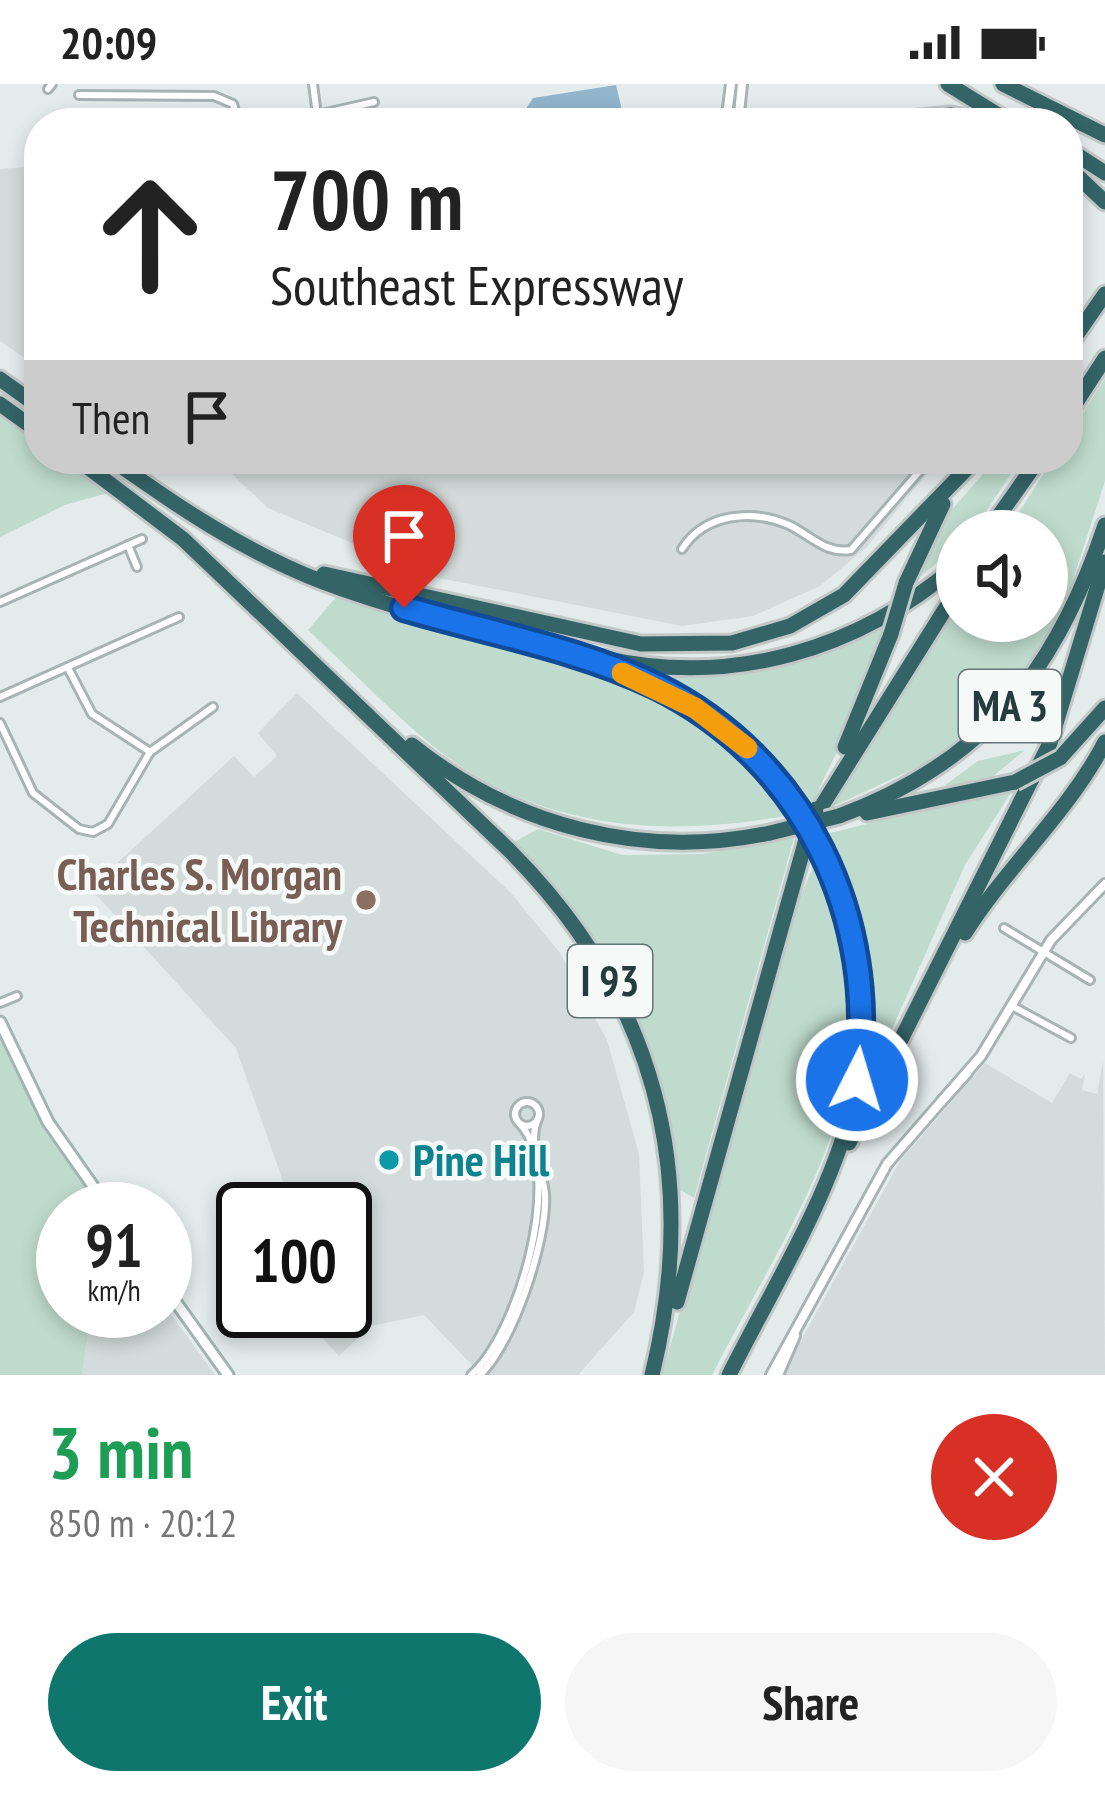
<!DOCTYPE html>
<html lang="en">
<head>
<meta charset="utf-8">
<style>
  :root { --surface:#fff; --page:#f6f6f6; --text:#222; --muted:#767676; --accent:#0f766e }
  body { margin:0; font-family:"PT Sans Narrow",sans-serif; background:var(--page); color:var(--text); height:100vh; display:flex; flex-direction:column; font-size:45px; white-space:nowrap }
  * { box-sizing:border-box; margin:0 }
  p { font-size:39px; color:var(--muted) }
  .icon { flex:none; width:66px; height:66px; fill:none; stroke:currentColor; stroke-width:2; stroke-linecap:round; stroke-linejoin:round }
  .map { position:relative; height:1291px; overflow:hidden }
  .sheet { display:flex; flex-direction:column; background:var(--surface); flex:1 }
  .sheet>* { flex:none }
  .guide { position:absolute; left:24px; top:24px; width:1059px; height:366px; border-radius:48px; box-shadow:0 6px 18px #0003; background:#fff; color:var(--text); overflow:hidden }
  .buttons { position:absolute; left:936px; top:426px; display:grid; gap:24px }
  .buttons a { display:grid; place-items:center; width:132px; height:132px; border-radius:50%; background:var(--surface); box-shadow:0 6px 18px #0003; font-size:60px }
  .speed { position:absolute; left:36px; top:1098px; display:flex; gap:24px; font-size:60px; font-weight:700; text-align:center }
  .speed>* { display:grid; place-content:center; width:156px; height:156px; border-radius:50%; background:var(--surface); box-shadow:0 6px 18px #0003; line-height:1 }
  .speed small { font-size:30px; font-weight:400 }
  .speed .limit { border:6px solid #111; border-radius:18px; background:#fff; color:#111 }
  .pin { position:absolute; display:grid; place-items:center; width:102px; height:102px; color:#fff; margin:-123px -51px; border-radius:50% 50% 50% 0; rotate:-45deg; box-shadow:0 0 12px #0007 }
  .pin .icon { rotate:45deg }
  .me { position:absolute; width:132px; margin:-66px; rotate:5deg; stroke-linejoin:round; filter:drop-shadow(0 0 9px #0008) }
  .turn { display:flex; align-items:center; gap:42px; height:252px; padding:0 48px; font-size:54px }
  .turn .icon { width:156px; height:156px; stroke-width:2.5 }
  .turn b { display:block; font-size:84px; line-height:102px }
  .then { display:flex; align-items:center; height:114px; padding:0 48px; background:#0003; gap:24px; font-size:45px }
  .round { display:grid; place-items:center; flex:none; width:126px; height:126px; border-radius:63px; background:var(--page) }
  .headline { display:flex; align-items:center; justify-content:space-between; height:204px; padding:0 48px }
  h1 { font-size:72px; font-weight:600; line-height:90px; color:#1e9e55 }
  .button { display:flex; gap:24px; margin-top:auto; padding:24px 48px }
  .button a { flex:1; height:138px; border-radius:72px; background:var(--accent); color:#fff; font-size:48px; font-weight:600; line-height:138px; text-align:center }
  .button a+a { background:var(--page); color:var(--text) }
  .status { display:flex; justify-content:space-between; align-items:center; height:84px; padding:0 60px; background:var(--surface); direction:ltr }
  .status svg { height:33px; fill:currentColor }
  .map>svg:first-child { display:block }
  .built { fill:#d3dcda }
  .green { fill:#bfdbce }
  .water { fill:#92b5cc }
  .lines { fill:none; stroke-linecap:round; stroke-linejoin:round }
  .minor-casing { stroke:#a7b4b3; stroke-width:12 }
  .tertiary-casing { stroke:#a7b4b3; stroke-width:14 }
  .secondary-casing { stroke:#a1b4b2; stroke-width:15 }
  .motorway-casing { stroke:#c2c8c8; stroke-width:21 }
  .minor { stroke:#fff; stroke-width:6 }
  .tertiary { stroke:#fff; stroke-width:8 }
  .secondary { stroke:#fff; stroke-width:9 }
  .motorway { stroke:#346466; stroke-width:15 }
  .motorway-bridge-casing { stroke:#c2c8c8; stroke-width:21; stroke-linecap:butt }
  .motorway-bridge { stroke:#346466; stroke-width:15 }
  .route-casing { stroke:#114b97; stroke-width:30 }
  .route { stroke:#1a73e8; stroke-width:21 }
  .slow { stroke:#f59e0b; stroke-width:21 }
  .education-dot { fill:#8d6e63; stroke:#f5f9f8; stroke-width:4.5 }
  .culture-dot { fill:#0f9aa8; stroke:#f5f9f8; stroke-width:4.5 }
  .labels { text-anchor:middle; stroke-width:9; stroke-linejoin:round; paint-order:stroke }
  .shield { fill:#f5f9f8; stroke:#637574; stroke-width:3 }
  .shield-label { font-size:42px; font-weight:bold; fill:#253c3c }
  .education-label { font-size:45px; font-weight:bold; fill:#785e54; stroke:#f5f9f8; text-anchor:end }
  .culture-label { font-size:45px; font-weight:bold; fill:#0d838f; stroke:#f5f9f8; text-anchor:start }
</style>
</head>
<body>
<div class="status"><b>20:09</b><svg viewBox="0 0 49 12"><path d="M0 12V9h3v3zM5 12V6h3v6zM10 12V3h3v9zM15 12V0h3v12zM26 1h20v11H26zM47 4h2v5h-2z"/></svg></div>
<div class="map">
<svg width="1105" height="1291" viewBox="0 0 1105 1291">
  <rect width="100%" height="100%" fill="#e4eceb"/>
  <!-- built -->
  <g class="built">
    <path d="M39 82V284L0 257V85Z"/>
    <path d="M216 375H939L866 464 820 502 753 532 682 542 434 493 268 424Z"/>
    <path d="M297 609 510 808 560 869 607 956 639 1070 644 1188 634 1228 578 1291H467L474 1283 424 1231 371 1242 339 1272 298 1227H345V1125H276L286 1106 236 964 90 804 234 672 254 693 277 672 258 649Z"/>
    <path d="M1103 977 1105 1291H782L900 1077 985 979 1052 1019 1070 989 1081 995 1085 989 1082 1006 1097 1010Z"/>
    <path d="M165 1222 215 1291H82L91 1227H165Z"/>
  </g>
  <!-- green -->
  <g class="green">
    <path d="M1105 294V397L1062 530 1008 613 937 674 830 724 957 525V537H1047V447H1007L1053 375H1068V352Z"/>
    <path d="M0 333 39 360V375H60L108 409 65 421 0 453Z"/>
    <path d="M996 375H1021L973 447H957V462L914 498 942 437Z"/>
    <path d="M337 512 608 592 699 636 791 731C667 754 542 747 438 666 393 630 351 586 308 546Z"/>
    <path d="M888 539 861 617 811 722C759 657 719 626 644 589 743 588 797 581 888 539Z"/>
    <path d="M1025 666 991 694 944 702 978 677Z"/>
    <path d="M1014 704 965 781 888 954 872 947C870 877 852 815 826 750Z"/>
    <path d="M538 745 622 771 702 770 794 754 694 1114 680 1106C660 964 611 864 514 758Z"/>
    <path d="M814 780C911 982 803 1113 712 1291H662L790 838Z"/>
    <path d="M0 955 45 1047 93 1115 95 1125H63V1227H91L82 1291H0Z"/>
  </g>
  <!-- water -->
  <path class="water" d="M616 1 625 39H529L527 23 533 14Z"/>
  <g class="lines">
    <!-- minor casing -->
    <g class="minor-casing">
      <g id="minor">
        <path d="M313 0 317 31"/>
        <path d="M48 5 52 0"/>
        <path d="M79 11 214 12 233 20 239 39"/>
        <path d="M299 35 374 18"/>
        <path d="M128 461 137 483"/>
        <path d="M682 465C705 429 752 425 789 441 810 451 825 470 851 466L930 375"/>
        <path d="M0 518 142 455"/>
        <path d="M68 584 92 630 150 668"/>
        <path d="M0 613 179 533"/>
        <path d="M0 639 33 709 79 745 93 748 108 740 150 668 213 623"/>
        <path d="M1004 844 1090 896"/>
        <path d="M0 919 17 912"/>
        <path d="M1012 922 1071 954"/>
        <circle cx="527" cy="1030" r="12"/>
        <path d="M471 1291C517 1253 566 1089 520 1040"/>
        <path d="M480 1291C513 1260 548 1155 545 1110 543 1087 528 1058 537 1037"/>
      </g>
    </g>
    <!-- tertiary casing -->
    <g class="tertiary-casing">
      <g id="tertiary">
        <path d="M726 39 731 0"/>
        <path d="M738 39 742 0"/>
        <path d="M941 1018 967 989"/>
        <path d="M771 1291 887 1080 981 972 1051 856 1105 800"/>
        <path d="M778 1291 795 1252"/>
      </g>
    </g>
    <!-- secondary casing -->
    <g class="secondary-casing">
      <g id="secondary">
        <path d="M0 938 48 1038 109 1125"/>
        <path d="M165 1203 228 1291"/>
      </g>
    </g>
    <!-- motorway casing -->
    <g class="motorway-casing">
      <g id="motorway">
        <path d="M948 0 1011 39"/>
        <path d="M1003 0 1105 51"/>
        <path d="M869 39 951 31 992 39"/>
        <path d="M1068 65 1105 89"/>
        <path d="M1068 83 1105 118"/>
        <path d="M1068 263 1105 210"/>
        <path d="M0 295 39 323"/>
        <path d="M0 320 39 348"/>
        <path d="M1068 331 1105 274"/>
        <path d="M77 375 183 455 509 766C656 913 701 1090 652 1291"/>
        <path d="M111 375C178 423 245 468 323 498 521 573 752 571 838 803 865 874 870 953 851 1027 827 1118 771 1207 729 1291"/>
        <path d="M988 447 1039 375"/>
        <path d="M324 490 641 560 732 559 790 542 844 511 976 375"/>
        <path d="M906 499 943 420"/>
        <path d="M604 574C732 603 858 566 957 481"/>
        <path d="M412 661C513 742 642 776 770 749"/>
        <path d="M845 663 891 550"/>
        <path d="M1060 674 1105 624"/>
        <path d="M818 728 957 506"/>
        <path d="M867 729 1015 698"/>
        <path d="M839 732C985 678 1057 586 1105 441"/>
        <path d="M965 849C1008 781 1068 729 1105 658"/>
        <path d="M849 1059 1050 659 1105 478"/>
        <path d="M677 1218 805 759"/>
      </g>
    </g>
    <!-- minor -->
    <use href="#minor" class="minor"/>
    <!-- tertiary -->
    <use href="#tertiary" class="tertiary"/>
    <!-- secondary -->
    <use href="#secondary" class="secondary"/>
    <!-- motorway -->
    <use href="#motorway" class="motorway"/>
    <!-- motorway-bridge casing -->
    <g class="motorway-bridge-casing">
      <g id="motorway-bridge">
        <path d="M891 550 906 499"/>
        <path d="M1015 698 1060 674"/>
        <path d="M770 749 839 732"/>
        <path d="M805 759 816 725"/>
      </g>
    </g>
    <!-- motorway-bridge -->
    <use href="#motorway-bridge" class="motorway-bridge"/>
  </g>
  <g class="lines">
    <!-- route casing -->
    <g class="route-casing">
      <path id="route" d="M404 524C486 548 579 565 656 602 805 675 880 835 857 996"/>
    </g>
    <!-- route -->
    <use href="#route" class="route"/>
    <!-- slow -->
    <path class="slow" d="M622 589 695 624 747 664"/>
  </g>
  <!-- markers -->
  <circle class="education-dot" cx="366" cy="816" r="12"/>
  <circle class="culture-dot" cx="389" cy="1076" r="12"/>
  <g class="labels">
    <!-- shield labels -->
    <g class="shield">
      <rect x="959" y="586" width="102" height="72" rx="9"/>
      <rect x="568" y="861" width="84" height="72" rx="9"/>
    </g>
    <g class="shield-label">
      <text x="1010" y="637">MA 3</text>
      <text x="610" y="912">I 93</text>
    </g>
    <!-- education labels -->
    <g class="education-label">
      <text x="342" y="806">Charles S. Morgan<tspan x="342" dy="52">Technical Library</tspan></text>
    </g>
    <!-- culture labels -->
    <g class="culture-label">
      <text x="413" y="1092">Pine Hill</text>
    </g>
  </g>
</svg>
<div class="buttons">
<a><svg class="icon" aria-label="sound" viewBox="0 0 24 24"><path d="M4 9h4l5-4v14l-5-4H4zM17 9q2 3 0 6"/></svg></a>
</div>
<div class="speed"><div>91<small>km/h</small></div><div class="limit">100</div></div>
<div class="pin" style="left:404px;top:524px;background:#d93025"><svg class="icon" aria-label="arrive" viewBox="0 0 24 24"><path d="M6 21V4h12l-3 4 3 4H6"/></svg></div>
<svg class="me" style="left:857px;top:996px" viewBox="-20 -20 40 40"><circle r="17" fill="#1a73e8" stroke="#fff" stroke-width="3"/><path d="M0-11L8 9 0 5-8 9z" fill="#fff"/></svg>
<div class="guide">
<div class="turn"><svg class="icon" aria-label="ahead" viewBox="0 0 24 24"><path d="M12 20V5M6 11l6-6 6 6"/></svg><div><b>700 m</b>Southeast Expressway</div></div>
<div class="then">Then<svg class="icon" aria-label="arrive" viewBox="0 0 24 24"><path d="M6 21V4h12l-3 4 3 4H6"/></svg></div>
</div>
</div>
<section class="sheet">
<div class="headline"><div><h1>3 min</h1><p>850 m · 20:12</p></div><a class="round" style="background:#d93025;color:#fff"><svg class="icon" aria-label="close" viewBox="0 0 24 24"><path d="M6 6l12 12M18 6L6 18"/></svg></a></div>
<div class="button"><a>Exit</a><a>Share</a></div>
</section>
</body>
</html>
